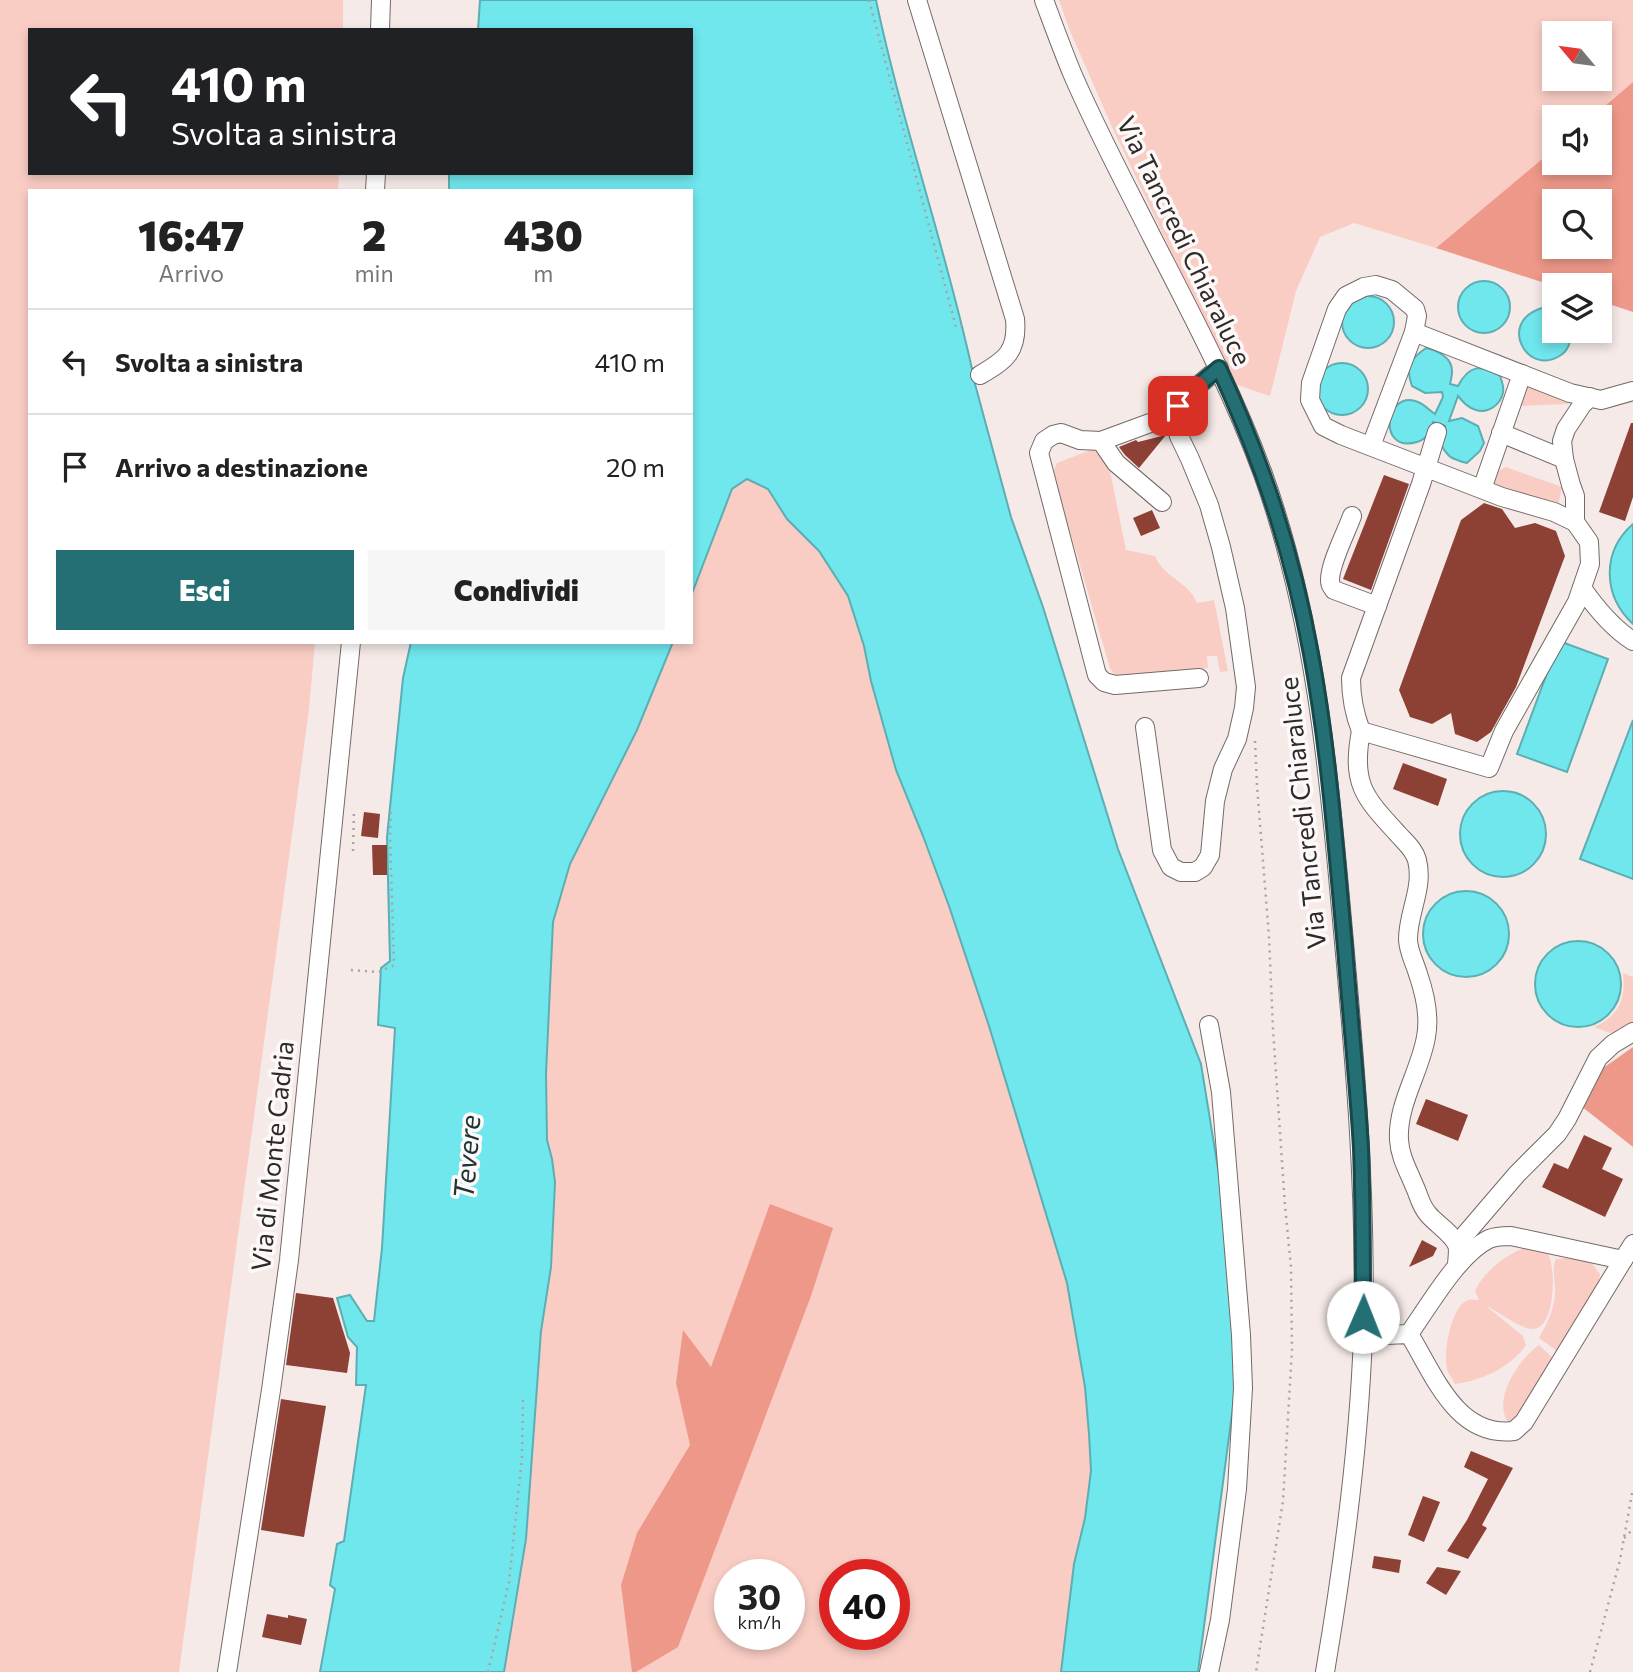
<!DOCTYPE html>
<html lang="it">
<head>
<meta charset="utf-8">
<style>
  :root { --surface:#fff; --page:#f6f6f6; --text:#222; --muted:#767676; --line:#e0e0e0; --accent:#236f73 }
  body { margin:0; font-family:Commissioner,sans-serif; background:var(--page); color:var(--text); height:100vh; display:flex; flex-direction:column; font-size:26px; white-space:nowrap }
  * { box-sizing:border-box; margin:0 }
  p { font-size:23px; color:var(--muted) }
  .icon { flex:none; width:38px; height:38px; fill:none; stroke:currentColor; stroke-width:2; stroke-linecap:round; stroke-linejoin:round }
  .map { position:relative; flex:1; overflow:hidden }
  .panel { position:absolute; left:28px; top:189px; width:665px; height:455px; display:flex; flex-direction:column; background:var(--surface); border-radius:0px; box-shadow:0 4px 10px #0003 }
  .panel>* { flex:none }
  .guide { position:absolute; left:28px; top:28px; width:665px; height:147px; border-radius:0px; box-shadow:0 4px 10px #0003; background:#202124; color:#fff; overflow:hidden }
  .needle { width:46px; rotate:299deg }
  .controls { position:absolute; left:1542px; top:21px; display:grid; gap:14px }
  .controls a { display:grid; place-items:center; width:70px; height:70px; border-radius:0px; background:var(--surface); box-shadow:0 4px 10px #0003; font-size:35px }
  .speed { position:absolute; left:714px; top:1559px; display:flex; gap:14px; font-size:35px; font-weight:700; text-align:center }
  .speed>* { display:grid; place-content:center; width:91px; height:91px; border-radius:50%; background:var(--surface); box-shadow:0 4px 10px #0003; line-height:1 }
  .speed small { font-size:18px; font-weight:400 }
  .speed .limit { border:10px solid #d22; background:#fff; color:#111 }
  .pin { position:absolute; display:grid; place-items:center; width:60px; height:60px; color:#fff; margin:-30px; border-radius:14px; box-shadow:0 4px 10px #0006 }
  .me { position:absolute; width:77px; margin:-38px; rotate:1deg; stroke-linejoin:round; filter:drop-shadow(0 0 5px #0008) }
  .turn { display:flex; align-items:center; gap:24px; height:147px; padding:0 28px; font-size:32px }
  .turn .icon { width:91px; height:91px; stroke-width:2.5 }
  .turn b { display:block; font-size:49px; line-height:60px }
  .eta { display:flex; justify-content:space-evenly; align-items:center; height:119px; text-align:center }
  .eta b { font-size:42px; font-weight:800; line-height:49px }
  .button { display:flex; gap:14px; margin-top:auto; padding:14px 28px }
  .button a { flex:1; height:80px; border-radius:0px; background:var(--accent); color:#fff; font-size:28px; font-weight:800; line-height:80px; text-align:center }
  .button a+a { background:var(--page); color:var(--text) }
  ul { padding:0; list-style:none }
  li { display:flex; align-items:center; gap:21px; height:105px; padding:0 28px; border-top:2px solid var(--line) }
  li div { flex:1 }
  li b { display:block; font-size:26px }
  li em { font-style:normal }
  .map>svg:first-child { display:block }
  .green { fill:#f9cdc4; fill-rule:evenodd }
  .forest { fill:#ee9889; fill-rule:evenodd }
  .water { fill:#70e6ed; stroke:#5caeb2; stroke-width:2 }
  .building { fill:#8d4134 }
  .lines { fill:none; stroke-linecap:round; stroke-linejoin:round }
  .minor-casing { stroke:#736a68; stroke-width:20 }
  .path { stroke:#aba3a1; stroke-width:2.5; stroke-dasharray:2 5; stroke-linecap:butt }
  .minor { stroke:#fff; stroke-width:18 }
  .route-casing { stroke:#17484b; stroke-width:18 }
  .route { stroke:#236f73; stroke-width:12 }
  .labels { text-anchor:middle; stroke-width:7; stroke-linejoin:round; paint-order:stroke }
  .street-label { font-size:26px; fill:#2e2a29; stroke:#fdf9f8 }
  .water-label { font-size:28px; font-style:italic; fill:#1e3435; stroke:#fdf9f8 }
</style>
</head>
<body>
<div class="map">
<svg width="1633" height="1672" viewBox="0 0 1633 1672">
  <rect width="100%" height="100%" fill="#f5eae8"/>
  <!-- green -->
  <g class="green">
    <path d="M0 0H343V30H30V173H339L338 191H30V642H315L309 709 179 1672H0Z"/>
    <path d="M1059 0H1633V82L1592 117H1554V149L1436 248 1354 223 1320 237 1296 291 1270 396 1234 384 1113 129 1070 31ZM1554 33H1600V79H1554Z"/>
    <path d="M1530 384 1568 401V404L1521 406 1518 404 1524 386Z"/>
    <path d="M1093 449 1109 466 1126 550 1155 556C1163 577 1189 582 1197 603L1214 600 1228 671 1220 672 1217 656H1207L1208 668 1119 676 1114 674 1110 668 1058 490 1054 470 1057 463Z"/>
    <path d="M1506 467 1562 487 1558 505 1502 488 1492 482 1494 473Z"/>
    <path d="M747 479 768 489 787 519 819 551 848 596 864 646 871 681 896 770 923 836 949 906 989 1026 1067 1283 1085 1387 1089 1434 1091 1471 1085 1518 1074 1564 1061 1672H504L526 1539 541 1331 551 1266 555 1182 552 1159 547 1140 546 1074 553 922 570 864 637 730 673 642H691V596L732 489ZM730 1575H789V1634H730ZM835 1575H894V1634H835Z"/>
    <path d="M1623 973 1633 977V1023C1619 1037 1611 1034 1594 1027 1619 1016 1626 999 1623 973Z"/>
    <path d="M1539 1243C1542 1247 1547 1251 1549 1256 1556 1271 1555 1332 1531 1329 1517 1327 1499 1311 1486 1306L1523 1336 1526 1345C1511 1367 1481 1381 1455 1384 1453 1379 1448 1374 1447 1369 1443 1353 1451 1306 1468 1300 1471 1299 1476 1300 1479 1300L1475 1291C1486 1267 1514 1249 1539 1243Z"/>
    <path d="M1566 1258 1590 1261 1600 1274 1599 1283 1561 1349 1557 1351 1539 1338C1547 1324 1554 1310 1555 1294 1556 1282 1551 1268 1556 1259Z"/>
    <path d="M1539 1345 1555 1360 1518 1422H1508C1492 1399 1519 1359 1539 1345Z"/>
  </g>
  <!-- forest -->
  <g class="forest">
    <path d="M1633 82V312L1600 301V285L1554 286 1436 248 1554 149V163H1600V117H1592ZM1554 201H1600V247H1554Z"/>
    <path d="M1633 1047V1147L1581 1106 1599 1071Z"/>
    <path d="M770 1204 833 1228 811 1296 678 1647 636 1672H632L621 1585 637 1533 690 1445 676 1383 683 1330 711 1367Z"/>
  </g>
  <!-- water -->
  <g class="water">
    <path d="M480 0H876C902 124 945 245 972 369L978 367 982 380 975 384 1011 517 1043 607 1118 849 1201 1064 1222 1193 1237 1376 1198 1672H1061L1074 1564 1085 1518 1091 1471 1089 1434 1085 1387 1067 1283 989 1026 949 906 923 836 896 770 871 681 864 646 848 596 819 551 787 519 768 489 747 479 732 489 691 596V191H449V173H691V30H478Z"/>
    <circle cx="1484" cy="307" r="26"/>
    <circle cx="1368" cy="322" r="26"/>
    <path d="M1542 308 1554 310V331H1571C1571 340 1569 350 1561 355 1528 378 1496 322 1542 308Z"/>
    <path d="M1426 348C1437 350 1453 358 1452 372 1452 376 1451 380 1450 384L1458 386C1469 365 1480 364 1500 376 1502 381 1504 388 1503 393 1500 405 1488 414 1476 410 1468 408 1463 402 1458 396L1449 421 1462 418 1478 426 1484 443 1480 451 1467 463C1452 459 1448 458 1440 443L1445 426 1433 422C1431 432 1427 439 1417 442 1376 454 1385 388 1418 402 1424 404 1430 411 1435 414L1443 397 1442 392 1425 393 1412 386C1405 366 1409 360 1426 348Z"/>
    <circle cx="1342" cy="389" r="26"/>
    <path d="M1633 524V624C1603 596 1601 552 1633 524Z"/>
    <path d="M1559 641 1608 659 1567 772 1517 754Z"/>
    <path d="M411 642H673L637 730 570 864 553 922 546 1074 547 1140 552 1159 555 1182 551 1267 541 1331 526 1539 504 1672H320L335 1589 330 1585 337 1544 344 1541 366 1385H356L357 1347 348 1337 337 1298 350 1295 367 1321H374L382 1248 395 1028 378 1025 381 968 390 961 387 837 403 678Z"/>
    <path d="M1633 720V879L1580 859Z"/>
    <circle cx="1503" cy="834" r="43"/>
    <circle cx="1466" cy="934" r="43"/>
    <circle cx="1578" cy="984" r="43"/>
  </g>
  <!-- building -->
  <g class="building">
    <path d="M1631 423H1633V497L1625 521 1599 512Z"/>
    <path d="M1166 435 1139 468 1125 455 1119 447 1136 440 1138 442Z"/>
    <path d="M1384 475 1409 484 1371 590 1343 579Z"/>
    <path d="M1484 503 1502 509 1515 528 1535 523 1556 531 1565 556 1516 687 1491 732 1477 742 1455 734 1451 713 1432 724 1410 717 1399 690 1461 520Z"/>
    <path d="M1152 510 1160 528 1141 536 1133 518Z"/>
    <path d="M1403 763 1447 779 1438 806 1393 789Z"/>
    <path d="M364 812 380 814 378 838 361 836Z"/>
    <path d="M372 845H387V875H373Z"/>
    <path d="M1426 1099 1468 1115 1458 1141 1416 1124Z"/>
    <path d="M1584 1135 1612 1148 1602 1169 1623 1179 1605 1217 1542 1187 1554 1163 1568 1169Z"/>
    <path d="M1422 1240 1437 1248 1433 1256 1409 1267Z"/>
    <path d="M296 1293 333 1298 350 1353 347 1373 286 1365Z"/>
    <path d="M281 1399 326 1406 304 1537 261 1530Z"/>
    <path d="M1471 1451 1513 1468 1482 1525 1487 1528 1468 1559 1447 1551 1467 1520 1488 1479 1464 1467Z"/>
    <path d="M1423 1496 1440 1502 1424 1542 1408 1535Z"/>
    <path d="M1374 1556 1401 1560 1399 1573 1372 1568Z"/>
    <path d="M1437 1567 1461 1571 1446 1595 1426 1583Z"/>
    <path d="M267 1614 288 1618V1615L307 1619 301 1645 262 1637Z"/>
  </g>
  <g class="lines">
    <!-- minor casing -->
    <g class="minor-casing">
      <g id="minor">
        <path d="M917 0 1015 319C1018 351 1006 360 980 375"/>
        <path d="M1044 0C1053 24 1062 49 1072 73 1096 129 1125 183 1152 237 1192 315 1233 392 1263 474 1313 614 1328 762 1341 909 1354 1051 1367 1193 1363 1335 1359 1448 1344 1560 1325 1672"/>
        <path d="M380 30 381 0"/>
        <path d="M375 191 376 173"/>
        <path d="M1414 332 1570 393 1601 400 1633 391"/>
        <path d="M1174 418 1150 423 1101 441 1080 440 1061 433 1053 435 1044 441 1039 453 1097 675 1104 682 1115 685 1199 678"/>
        <path d="M1501 433 1564 459"/>
        <path d="M1101 441 1116 463 1162 502"/>
        <path d="M1371 446 1414 332 1417 316 1415 309 1392 290 1376 285 1364 287 1346 296 1337 309 1311 383 1310 400 1323 426 1341 435 1502 497 1554 512 1575 522 1589 542 1590 564 1577 602 1504 731 1489 768 1361 731C1354 713 1351 698 1351 678L1421 484 1437 432"/>
        <path d="M1482 489 1522 374"/>
        <path d="M1352 516C1346 533 1330 563 1330 580 1330 586 1331 585 1334 590L1377 606"/>
        <path d="M1575 522V496L1571 485 1564 459 1562 441 1566 429 1582 405 1590 397"/>
        <path d="M1582 588C1596 608 1612 628 1633 641"/>
        <path d="M1145 727 1162 850 1171 867 1181 872H1195L1203 867 1210 855 1215 801 1223 769 1237 739 1244 708 1246 687 1235 608 1221 547 1209 505 1190 459 1179 436 1174 418 1178 406 1187 395 1219 368"/>
        <path d="M1361 731C1351 784 1364 797 1398 834 1405 842 1414 849 1417 860 1424 888 1408 912 1408 939 1408 951 1415 963 1418 974 1425 994 1430 1016 1426 1037 1420 1072 1397 1104 1399 1140 1400 1157 1408 1170 1414 1185 1419 1195 1420 1205 1428 1214 1435 1223 1453 1234 1457 1245 1459 1250 1457 1260 1457 1266"/>
        <path d="M1209 1025 1221 1092 1241 1335 1243 1388 1237 1489 1220 1620 1209 1672"/>
        <path d="M1457 1244 1517 1174 1557 1134 1567 1119 1598 1058 1613 1044 1633 1032"/>
        <path d="M1623 1260 1633 1244"/>
        <path d="M1363 1336 1409 1334C1434 1374 1456 1438 1514 1431L1524 1422 1623 1260 1511 1236C1503 1236 1496 1236 1489 1239 1458 1254 1429 1306 1409 1334"/>
        <path d="M227 1672 271 1390 289 1260 351 642"/>
      </g>
    </g>
    <!-- path -->
    <g class="path">
      <path d="M869 0 956 327 962 326"/>
      <path d="M1255 741 1257 786 1269 937 1273 1029 1285 1206 1291 1267 1292 1350 1283 1501 1256 1672"/>
      <path d="M353 851 354 810"/>
      <path d="M351 970 379 972 394 965 390 836 391 812"/>
      <path d="M1624 1538 1633 1529"/>
      <path d="M488 1672 509 1582 522 1457 523 1396"/>
      <path d="M1590 1672 1620 1560 1633 1488"/>
    </g>
    <!-- minor -->
    <use href="#minor" class="minor"/>
  </g>
  <g class="lines">
    <!-- route casing -->
    <g class="route-casing">
      <path id="route" d="M1178 406 1187 395 1219 368C1235 403 1250 439 1263 475 1284 533 1300 594 1311 654 1329 751 1336 850 1345 948 1350 1014 1357 1081 1361 1148 1363 1204 1363 1260 1363 1317"/>
    </g>
    <!-- route -->
    <use href="#route" class="route"/>
  </g>
  <g class="labels">
    <!-- street labels -->
    <g class="street-label">
      <text transform="translate(1184 241) rotate(64)" y="9">Via Tancredi Chiaraluce</text>
      <text transform="translate(1303 813) rotate(-96)" y="9">Via Tancredi Chiaraluce</text>
      <text transform="translate(273 1156) rotate(-84)" y="9">Via di Monte Cadria</text>
    </g>
    <!-- water labels -->
    <g class="water-label">
      <text transform="translate(467 1157) rotate(-85)" y="10">Tevere</text>
    </g>
  </g>
</svg>
<div class="controls">
<a><svg class="needle" viewBox="-14 -14 28 28"><path d="M0-13l5 13h-10z" fill="#e53935"/><path d="M0 13l5-13h-10z" fill="#767676"/></svg></a>
<a><svg class="icon" aria-label="sound" viewBox="0 0 24 24"><path d="M4 9h4l5-4v14l-5-4H4zM17 9q2 3 0 6"/></svg></a>
<a><svg class="icon" aria-label="search" viewBox="0 0 24 24"><circle cx="10" cy="10" r="6"/><path d="M15 15l6 6"/></svg></a>
<a><svg class="icon" aria-label="layers" viewBox="0 0 24 24"><path d="M12 4l9 5-9 5-9-5zM3 14l9 5 9-5"/></svg></a>
</div>
<div class="speed"><div>30<small>km/h</small></div><div class="limit">40</div></div>
<div class="pin" style="left:1178px;top:406px;background:#d93025"><svg class="icon" aria-label="arrive" viewBox="0 0 24 24"><path d="M6 21V4h12l-3 4 3 4H6"/></svg></div>
<svg class="me" style="left:1363px;top:1317px" viewBox="-20 -20 40 40"><circle r="19" fill="#fff"/><path d="M0-13L10 11 0 6-10 11z" fill="#236f73"/></svg>
<div class="guide">
<div class="turn"><svg class="icon" aria-label="left" viewBox="0 0 24 24"><path d="M17 20v-9H6M10 6l-5 5 5 5"/></svg><div><b>410 m</b>Svolta a sinistra</div></div>
</div>
<section class="panel">
<div class="eta">
<div><b>16:47</b><p>Arrivo</p></div>
<div><b>2</b><p>min</p></div>
<div><b>430</b><p>m</p></div>
</div>
<ul>
<li><svg class="icon" aria-label="left" viewBox="0 0 24 24"><path d="M17 20v-9H6M10 6l-5 5 5 5"/></svg><div><b>Svolta a sinistra</b></div><em>410 m</em></li>
<li><svg class="icon" aria-label="arrive" viewBox="0 0 24 24"><path d="M6 21V4h12l-3 4 3 4H6"/></svg><div><b>Arrivo a destinazione</b></div><em>20 m</em></li>
</ul>
<div class="button"><a>Esci</a><a>Condividi</a></div>
</section>
</div>
</body>
</html>
